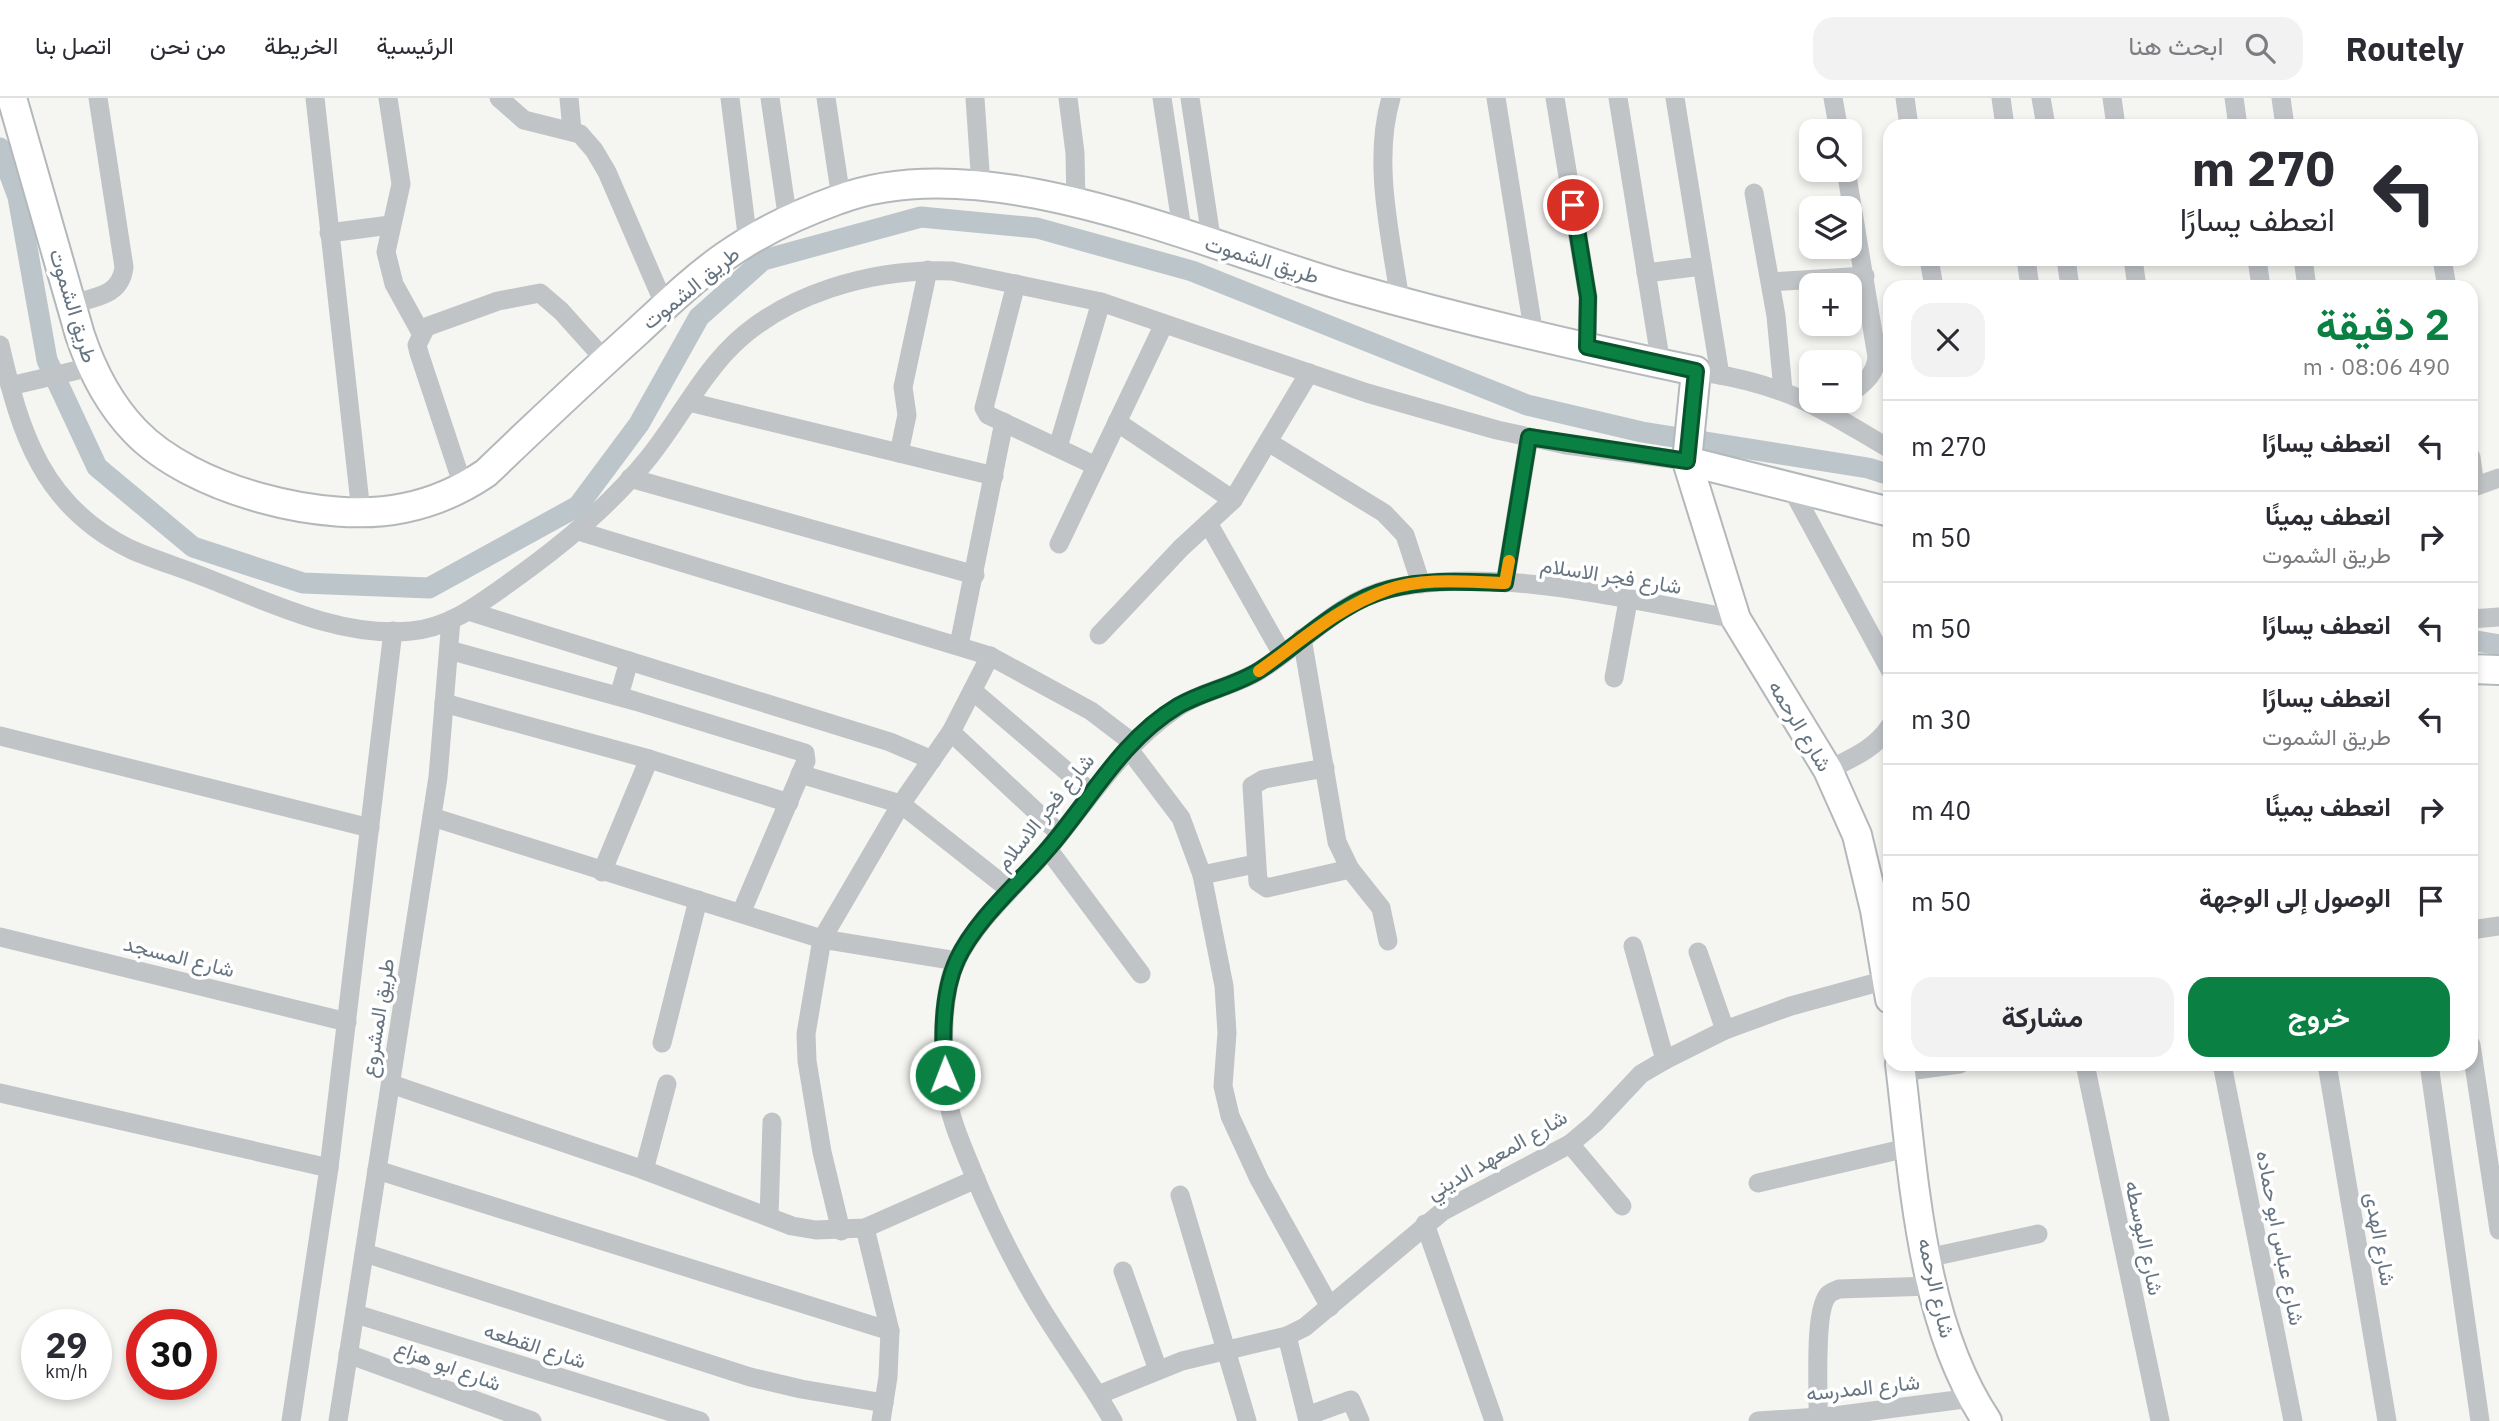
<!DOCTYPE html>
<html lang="ar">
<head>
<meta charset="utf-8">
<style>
  :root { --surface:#fff; --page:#f2f2f3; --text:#2b2b33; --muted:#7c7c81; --line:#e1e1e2; --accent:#0b8043 }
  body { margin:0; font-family:"IBM Plex Sans",Vazirmatn,sans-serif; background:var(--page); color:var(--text); direction:rtl; height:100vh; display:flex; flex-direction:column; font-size:26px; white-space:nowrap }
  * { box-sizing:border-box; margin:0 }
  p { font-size:23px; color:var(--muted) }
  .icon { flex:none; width:38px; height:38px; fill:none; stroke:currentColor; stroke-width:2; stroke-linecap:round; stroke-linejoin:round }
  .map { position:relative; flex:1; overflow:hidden; direction:ltr }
  .side { position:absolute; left:1883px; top:182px; width:595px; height:791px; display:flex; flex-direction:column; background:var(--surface); border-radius:21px; box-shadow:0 4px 10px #0003; direction:rtl }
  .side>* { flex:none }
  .hud { position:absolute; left:1883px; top:21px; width:595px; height:147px; border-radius:21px; box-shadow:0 4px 10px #0003; direction:rtl; background:#fff; color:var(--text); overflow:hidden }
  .fabs { position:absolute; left:1799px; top:21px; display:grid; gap:14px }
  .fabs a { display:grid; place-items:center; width:63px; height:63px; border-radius:14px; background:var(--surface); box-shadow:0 4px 10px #0003; font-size:35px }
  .speed { position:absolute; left:21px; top:1211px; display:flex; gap:14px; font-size:35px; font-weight:700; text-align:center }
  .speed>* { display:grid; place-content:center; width:91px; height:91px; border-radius:50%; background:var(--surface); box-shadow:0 4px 10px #0003; line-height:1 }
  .speed small { font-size:18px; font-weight:400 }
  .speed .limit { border:10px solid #d22; background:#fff; color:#111 }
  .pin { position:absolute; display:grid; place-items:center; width:60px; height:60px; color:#fff; margin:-30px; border:4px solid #fff; border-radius:50%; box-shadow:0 2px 7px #0007 }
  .me { position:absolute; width:77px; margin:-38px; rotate:359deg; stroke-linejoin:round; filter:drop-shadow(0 0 5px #0008) }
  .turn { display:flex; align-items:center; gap:24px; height:147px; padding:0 28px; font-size:32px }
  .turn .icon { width:91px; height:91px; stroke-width:2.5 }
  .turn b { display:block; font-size:49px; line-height:60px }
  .round { display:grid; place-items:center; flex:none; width:74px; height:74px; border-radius:21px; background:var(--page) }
  .head { display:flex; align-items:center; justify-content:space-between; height:119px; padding:0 28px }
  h1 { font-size:42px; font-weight:700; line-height:52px; color:var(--accent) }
  .button { display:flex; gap:14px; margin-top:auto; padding:14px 28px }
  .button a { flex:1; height:80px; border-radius:21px; background:var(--accent); color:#fff; font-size:28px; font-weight:700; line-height:80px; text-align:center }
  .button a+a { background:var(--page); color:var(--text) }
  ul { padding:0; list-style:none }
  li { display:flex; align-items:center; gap:21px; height:91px; padding:0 28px; border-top:2px solid var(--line) }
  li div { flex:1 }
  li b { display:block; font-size:26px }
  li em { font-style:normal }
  header { display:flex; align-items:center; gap:42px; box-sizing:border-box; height:98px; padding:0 35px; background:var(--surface); border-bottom:2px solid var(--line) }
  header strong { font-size:33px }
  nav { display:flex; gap:38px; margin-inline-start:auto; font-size:24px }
  .search { width:490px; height:63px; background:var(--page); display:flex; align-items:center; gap:18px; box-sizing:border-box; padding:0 24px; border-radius:21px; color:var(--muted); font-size:26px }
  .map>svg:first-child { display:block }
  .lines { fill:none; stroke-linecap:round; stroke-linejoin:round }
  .canal { stroke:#bcc5ca; stroke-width:21 }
  .secondary-casing { stroke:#b3b8bb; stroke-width:32 }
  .street { stroke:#c0c4c7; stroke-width:19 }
  .secondary { stroke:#fff; stroke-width:28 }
  .route-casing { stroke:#07532c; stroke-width:18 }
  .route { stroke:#0b8043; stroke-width:12 }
  .slow { stroke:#f59e0b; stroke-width:12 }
  .labels { text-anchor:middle; stroke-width:7; stroke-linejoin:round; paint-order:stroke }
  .street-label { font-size:21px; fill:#667581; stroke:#fff }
</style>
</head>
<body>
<header>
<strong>Routely</strong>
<div class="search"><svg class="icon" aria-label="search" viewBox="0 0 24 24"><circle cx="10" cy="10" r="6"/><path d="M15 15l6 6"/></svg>ابحث هنا</div>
<nav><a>الرئيسية</a><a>الخريطة</a><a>من نحن</a><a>اتصل بنا</a></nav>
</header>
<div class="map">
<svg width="2499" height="1323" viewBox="0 0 2499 1323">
  <rect width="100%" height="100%" fill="#f5f5f2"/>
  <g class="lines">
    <!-- canal -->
    <g class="canal">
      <path d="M0 50 18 99 47 262 97 369 193 449 303 485 429 490 578 408 639 326 699 219 763 162 921 119 1037 130 1192 173 1527 307 1642 334 1868 370 1890 377"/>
      <path d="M2471 542 2499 547"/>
    </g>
    <!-- secondary casing -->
    <g class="secondary-casing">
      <g id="secondary">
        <path d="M12 0 80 237C92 273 109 306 135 333 191 392 325 427 404 410 434 404 461 392 486 375 536 327 586 280 638 233 666 207 693 181 724 159 758 135 798 116 837 102 985 45 1206 149 1351 190 1464 222 1580 249 1696 273L1687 363 1736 521 1828 672 1857 737 1875 812 1890 901"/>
        <path d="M1687 363 1890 414"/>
        <path d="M2471 571 2499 572"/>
        <path d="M1900 966C1914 1081 1921 1225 1987 1323"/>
      </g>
    </g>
    <!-- street -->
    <g class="street">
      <path d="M315 0 361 414"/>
      <path d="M388 0 401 86 386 154 394 186 421 235"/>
      <path d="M499 0 524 22 580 36 594 52 607 74 665 208"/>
      <path d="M569 0 572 32"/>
      <path d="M730 0 748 144"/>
      <path d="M770 0 788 123"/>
      <path d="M826 0 841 100"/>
      <path d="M975 0 981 88"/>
      <path d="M1068 0 1075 55 1076 107"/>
      <path d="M1162 0 1183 138"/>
      <path d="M1190 0 1212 146"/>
      <path d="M1391 0C1372 64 1391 139 1400 203"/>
      <path d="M1496 0 1534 237"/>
      <path d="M1555 0 1588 199 1587 249"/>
      <path d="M1618 0 1661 266"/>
      <path d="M1675 0 1720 277"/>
      <path d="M1833 0 1839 33"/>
      <path d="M1905 0 1909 28"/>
      <path d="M2001 0 2005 28"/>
      <path d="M2041 0 2046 28"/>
      <path d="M2112 0 2116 28"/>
      <path d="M2234 0 2238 28"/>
      <path d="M2281 0 2285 28"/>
      <path d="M1846 72 1877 259C1875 278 1863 285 1850 296"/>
      <path d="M1754 95 1776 218 1783 292"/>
      <path d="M329 135 390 127"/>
      <path d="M1929 161 1934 189"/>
      <path d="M2026 161 2030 189"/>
      <path d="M2066 161 2070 189"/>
      <path d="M2133 161 2137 189"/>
      <path d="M2257 161 2261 189"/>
      <path d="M2303 161 2307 189"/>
      <path d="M2442 161 2447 189"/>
      <path d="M1646 175 1702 168"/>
      <path d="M1771 184 1865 178"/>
      <path d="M1016 186 984 310 988 317 1096 368"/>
      <path d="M71 206C95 199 121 198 124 169L98 0"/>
      <path d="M0 247C20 334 42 408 130 451 152 461 176 468 199 477 265 502 338 540 411 533 449 530 479 506 509 485 561 448 610 408 650 358 677 324 697 285 726 254 781 195 874 170 952 173L1101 204 1367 295 1497 332 1566 347 1687 363"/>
      <path d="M1709 275C1790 288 1822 311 1890 351"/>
      <path d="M10 288 91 269"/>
      <path d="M689 304 994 378"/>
      <path d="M1117 324 1233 402"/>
      <path d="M1270 345 1384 415 1405 437 1421 486"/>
      <path d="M1058 349 1101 204"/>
      <path d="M899 355 907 317 903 289 928 172"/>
      <path d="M2471 359 2475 388"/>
      <path d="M630 380 975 477"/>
      <path d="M1789 386 1890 572"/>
      <path d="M2471 390 2499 380"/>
      <path d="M464 391 419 255 417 247 426 229 498 203 540 195 561 213 605 262"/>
      <path d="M1208 425 1282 556"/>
      <path d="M578 433 990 558 1091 613 1133 645"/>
      <path d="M1059 446 1164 226"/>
      <path d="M1505 485 1529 339"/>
      <path d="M468 513 890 644 932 662"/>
      <path d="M2471 521 2499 519"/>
      <path d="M1099 537 1181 450 1233 402 1309 275"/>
      <path d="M1302 540 1337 744 1350 771 1381 810 1388 843"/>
      <path d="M959 547 1004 324"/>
      <path d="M449 552 635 603 805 655 806 663 741 815"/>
      <path d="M1614 580 1628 503"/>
      <path d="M973 593 1092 695"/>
      <path d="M619 598 629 563"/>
      <path d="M444 605 649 661 789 705"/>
      <path d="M951 634 1060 736"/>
      <path d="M0 638 370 730"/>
      <path d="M1128 650 1181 720 1202 777 1224 888 1227 935 1223 988 1230 1018 1259 1081 1330 1209"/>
      <path d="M1325 670 1264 681 1252 688 1258 784 1267 790 1350 771"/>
      <path d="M1828 672C1852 660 1875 651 1890 628"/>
      <path d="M800 676 901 706 1010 792"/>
      <path d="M432 719 822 841 957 863"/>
      <path d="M1048 751 1141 876"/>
      <path d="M602 774 649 661"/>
      <path d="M1202 777 1255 766"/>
      <path d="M2471 832 2499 828"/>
      <path d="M0 839 347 924"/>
      <path d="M1633 848 1665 962"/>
      <path d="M1698 854 1725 932"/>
      <path d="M662 945 698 802"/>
      <path d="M2471 947 2499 1132"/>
      <path d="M2085 966 2160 1323"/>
      <path d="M2222 966 2293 1323"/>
      <path d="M2327 966 2387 1323"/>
      <path d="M2429 966 2480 1323"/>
      <path d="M1901 974 1960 966"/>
      <path d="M391 986 644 1072 792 1128 816 1132 865 1130 976 1081"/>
      <path d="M0 995 329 1070"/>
      <path d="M1570 1046 1622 1108"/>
      <path d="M377 1072 890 1233"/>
      <path d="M644 1072 667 986"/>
      <path d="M1758 1085 1911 1049"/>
      <path d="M1180 1097 1247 1323"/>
      <path d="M769 1119 772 1024"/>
      <path d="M1425 1126 1494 1323"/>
      <path d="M865 1130 890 1233 888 1279 881 1323"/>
      <path d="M841 1133 822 1054 807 963 806 936 822 841 901 706 951 634 990 558"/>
      <path d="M365 1155 750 1279 801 1291 884 1305"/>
      <path d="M1927 1160 2038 1136"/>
      <path d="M1123 1173 1158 1272"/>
      <path d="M356 1216 700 1323"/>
      <path d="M1287 1238 1308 1323"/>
      <path d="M348 1256 532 1323"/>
      <path d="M1098 1297 1182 1263 1287 1238 1305 1229 1443 1113 1570 1046 1595 1025 1641 976 1665 962 1725 932 1791 908 1886 882"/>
      <path d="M1307 1318 1351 1302 1360 1323"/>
      <path d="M1818 1318C1819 1296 1813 1210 1829 1196 1832 1193 1835 1193 1839 1191L1932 1188"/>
      <path d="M291 1323 329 1070 393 533"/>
      <path d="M338 1323 438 679 451 522"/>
      <path d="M1113 1323C1088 1279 1057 1239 1032 1195 1009 1155 989 1114 972 1072 961 1045 949 1019 946 990 942 954 941 895 957 862 978 819 1019 786 1049 750 1089 702 1121 649 1174 612 1199 594 1232 589 1259 573 1303 546 1340 501 1393 490 1500 468 1629 502 1736 521"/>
      <path d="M1758 1323 1834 1318 1972 1300"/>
    </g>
    <!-- secondary -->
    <use href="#secondary" class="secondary"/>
  </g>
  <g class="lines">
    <!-- route casing -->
    <g class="route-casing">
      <path id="route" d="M945 977C942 942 942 895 957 862 976 821 1018 786 1047 752 1089 704 1121 642 1178 608 1204 593 1235 588 1260 572 1302 545 1339 504 1390 491 1427 481 1467 484 1505 485L1529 339 1687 363 1696 273 1587 249 1588 199 1573 107"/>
    </g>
    <!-- route -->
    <use href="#route" class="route"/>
    <!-- slow -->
    <path class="slow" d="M1259 573C1300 544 1338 509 1387 492 1423 479 1467 484 1505 485L1509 463"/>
  </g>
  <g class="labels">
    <!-- street labels -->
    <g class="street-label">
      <text transform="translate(1262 162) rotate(17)" y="7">طريق الشموت</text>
      <text transform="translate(691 190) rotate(-39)" y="7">طريق الشموت</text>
      <text transform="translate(73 208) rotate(73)" y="7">طريق الشموت</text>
      <text transform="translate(1611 478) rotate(9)" y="7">شارع فجر الاسلام</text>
      <text transform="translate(1800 628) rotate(59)" y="7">شارع الرحمه</text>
      <text transform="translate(1045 714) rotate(-51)" y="7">شارع فجر الاسلام</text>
      <text transform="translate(179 859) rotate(14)" y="7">شارع المسجد</text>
      <text transform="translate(378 920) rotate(-81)" y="7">طريق المشروع</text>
      <text transform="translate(1497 1057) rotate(-30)" y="7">شارع المعهد الديني</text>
      <text transform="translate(2144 1140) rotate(78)" y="7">شارع البوسطه</text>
      <text transform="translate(2280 1140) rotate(79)" y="7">شارع عباس ابو حماده</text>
      <text transform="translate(2380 1141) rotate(80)" y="7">شارع الهدى</text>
      <text transform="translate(1936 1190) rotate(77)" y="7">شارع الرحمه</text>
      <text transform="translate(535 1248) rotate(18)" y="7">شارع القطعه</text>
      <text transform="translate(448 1268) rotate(20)" y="7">شارع ابو هزاع</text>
      <text transform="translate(1863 1290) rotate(-6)" y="7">شارع المدرسه</text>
    </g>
  </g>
</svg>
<div class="fabs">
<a><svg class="icon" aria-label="search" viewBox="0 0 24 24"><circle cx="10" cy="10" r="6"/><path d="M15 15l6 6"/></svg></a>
<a><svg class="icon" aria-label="layers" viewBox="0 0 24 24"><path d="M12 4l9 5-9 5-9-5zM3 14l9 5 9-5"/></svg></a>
<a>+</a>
<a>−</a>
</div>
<div class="speed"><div>29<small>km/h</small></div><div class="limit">30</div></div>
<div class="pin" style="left:1573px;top:107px;background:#d93025"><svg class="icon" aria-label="arrive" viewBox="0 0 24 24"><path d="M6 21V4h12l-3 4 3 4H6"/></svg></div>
<svg class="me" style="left:945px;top:977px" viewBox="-20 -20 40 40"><circle r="17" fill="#0b8043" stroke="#fff" stroke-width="3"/><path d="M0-11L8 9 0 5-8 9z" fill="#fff"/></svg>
<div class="hud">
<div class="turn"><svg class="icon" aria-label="left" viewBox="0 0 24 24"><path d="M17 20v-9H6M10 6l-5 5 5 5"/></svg><div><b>270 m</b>انعطف يسارًا</div></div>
</div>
<section class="side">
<div class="head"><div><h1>2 دقيقة</h1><p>490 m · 08:06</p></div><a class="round"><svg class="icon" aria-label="close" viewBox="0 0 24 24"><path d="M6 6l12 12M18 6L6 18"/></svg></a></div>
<ul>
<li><svg class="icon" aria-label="left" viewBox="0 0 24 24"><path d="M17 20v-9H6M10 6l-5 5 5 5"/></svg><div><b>انعطف يسارًا</b></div><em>270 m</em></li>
<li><svg class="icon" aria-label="right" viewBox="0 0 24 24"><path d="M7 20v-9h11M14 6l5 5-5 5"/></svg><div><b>انعطف يمينًا</b><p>طريق الشموت</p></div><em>50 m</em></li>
<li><svg class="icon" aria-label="left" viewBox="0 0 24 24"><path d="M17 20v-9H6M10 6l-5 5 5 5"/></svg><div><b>انعطف يسارًا</b></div><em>50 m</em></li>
<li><svg class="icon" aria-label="left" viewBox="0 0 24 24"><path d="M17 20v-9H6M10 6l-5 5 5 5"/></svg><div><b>انعطف يسارًا</b><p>طريق الشموت</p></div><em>30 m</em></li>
<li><svg class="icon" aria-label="right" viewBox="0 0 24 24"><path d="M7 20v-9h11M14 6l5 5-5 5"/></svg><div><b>انعطف يمينًا</b></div><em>40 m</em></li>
<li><svg class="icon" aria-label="arrive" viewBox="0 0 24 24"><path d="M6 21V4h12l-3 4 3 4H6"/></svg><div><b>الوصول إلى الوجهة</b></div><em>50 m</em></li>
</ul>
<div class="button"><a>خروج</a><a>مشاركة</a></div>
</section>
</div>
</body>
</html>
